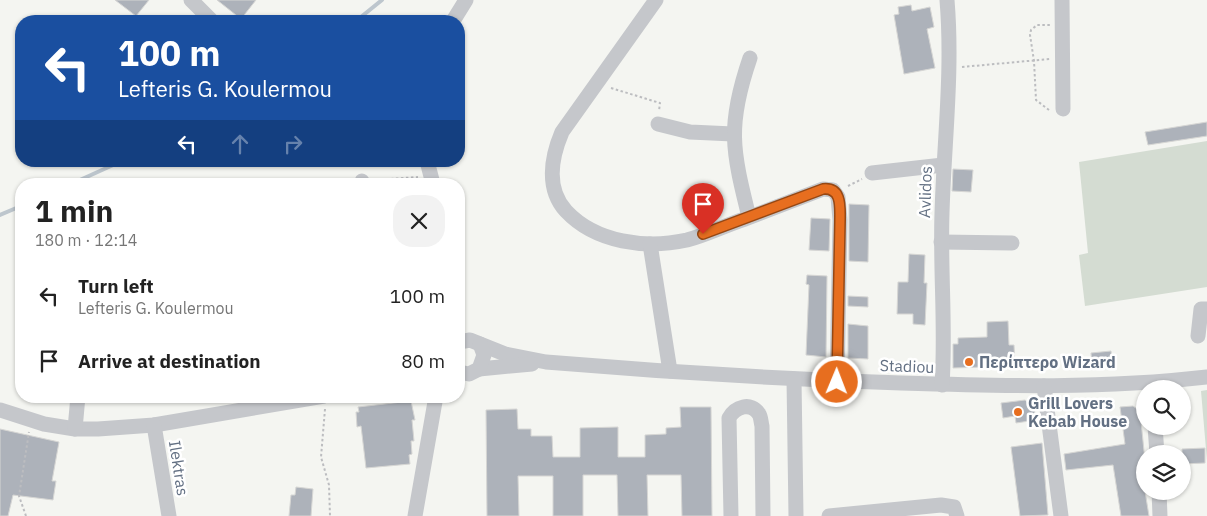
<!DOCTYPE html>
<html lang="en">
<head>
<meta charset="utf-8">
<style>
  :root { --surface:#fff; --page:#f2f2f2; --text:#222; --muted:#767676 }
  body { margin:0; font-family:"IBM Plex Sans",sans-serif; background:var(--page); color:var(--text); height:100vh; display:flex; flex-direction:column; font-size:19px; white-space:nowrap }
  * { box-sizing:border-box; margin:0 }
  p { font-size:16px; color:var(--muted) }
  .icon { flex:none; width:28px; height:28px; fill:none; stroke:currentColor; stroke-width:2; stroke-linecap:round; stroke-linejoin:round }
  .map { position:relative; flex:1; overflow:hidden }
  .panel { position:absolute; left:15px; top:178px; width:450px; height:225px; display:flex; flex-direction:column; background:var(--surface); border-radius:20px; box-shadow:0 1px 4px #0004 }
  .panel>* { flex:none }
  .banner { position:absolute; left:15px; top:15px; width:450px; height:152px; border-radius:20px; box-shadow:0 1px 4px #0004; background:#1a4fa0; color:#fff; overflow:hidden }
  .controls { position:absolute; left:1136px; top:380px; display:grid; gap:10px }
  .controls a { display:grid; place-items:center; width:55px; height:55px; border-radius:50%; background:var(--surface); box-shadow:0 1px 4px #0004; font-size:25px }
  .pin { position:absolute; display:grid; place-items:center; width:42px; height:42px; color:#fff; margin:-51px -21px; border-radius:50% 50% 50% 0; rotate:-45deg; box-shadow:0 0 5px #0007 }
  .pin .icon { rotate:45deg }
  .me { position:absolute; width:55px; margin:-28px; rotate:1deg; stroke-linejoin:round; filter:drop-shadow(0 0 4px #0008) }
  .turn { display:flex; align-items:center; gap:18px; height:105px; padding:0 20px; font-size:22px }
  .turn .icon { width:65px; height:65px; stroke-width:2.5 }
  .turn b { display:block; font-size:35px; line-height:42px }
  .lanes { display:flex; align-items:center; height:48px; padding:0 20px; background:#0003; justify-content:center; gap:25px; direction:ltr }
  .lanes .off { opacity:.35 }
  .round { display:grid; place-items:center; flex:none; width:52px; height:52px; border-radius:20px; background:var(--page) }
  .summary { display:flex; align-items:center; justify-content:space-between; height:85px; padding:0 20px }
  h1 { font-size:30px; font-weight:700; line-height:38px }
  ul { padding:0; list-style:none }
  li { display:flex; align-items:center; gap:15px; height:65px; padding:0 20px }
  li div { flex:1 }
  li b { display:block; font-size:19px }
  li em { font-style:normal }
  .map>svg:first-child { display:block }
  .green { fill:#d4dcd2 }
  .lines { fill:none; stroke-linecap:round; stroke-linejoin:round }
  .stream { stroke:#bdc6cd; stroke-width:4 }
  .building { fill:#adb2ba; stroke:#d6d6d4 }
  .path { stroke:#bcbdc0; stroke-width:2; stroke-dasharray:2.5 2.5; stroke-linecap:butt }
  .minor { stroke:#c5c7cb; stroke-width:15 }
  .route-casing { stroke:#964814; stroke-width:12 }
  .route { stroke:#e76e1f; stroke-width:9 }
  .poi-dot { fill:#e76e1f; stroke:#fff; stroke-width:2 }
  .labels { text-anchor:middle; stroke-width:5; stroke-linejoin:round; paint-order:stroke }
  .street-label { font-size:16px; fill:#637083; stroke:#fff }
  .poi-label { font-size:16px; font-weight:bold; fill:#637083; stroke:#fff; text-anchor:start }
</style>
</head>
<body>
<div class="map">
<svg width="1207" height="516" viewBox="0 0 1207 516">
  <rect width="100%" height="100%" fill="#f4f5f1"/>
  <!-- green -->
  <g class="green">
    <path d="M1207 141V287L1085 306 1079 255 1088 253 1079 162Z"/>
    <path d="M1207 390V461L1201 391Z"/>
  </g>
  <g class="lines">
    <!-- stream -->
    <g class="stream">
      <path d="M356 21 382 0"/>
      <path d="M71 184 122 161"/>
      <path d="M0 215 21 206"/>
    </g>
  </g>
  <!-- building -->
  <g class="building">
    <path d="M115 0H149L136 16Z"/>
    <path d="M217 0H256L241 19Z"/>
    <path d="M911 5 912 11 930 7 934 27 927 29 935 68 904 74 894 15 899 14 898 7Z"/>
    <path d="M1207 122V136L1148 145 1145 132Z"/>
    <path d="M953 169 973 170 971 192 952 191Z"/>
    <path d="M849 204 869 205 868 262 849 261Z"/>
    <path d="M811 218 830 219 829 251 809 250Z"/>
    <path d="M909 254 925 255 924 283H927L925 325 913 324V314H897L898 282H908Z"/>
    <path d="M807 275 827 276 826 357 806 355 809 285 806 284Z"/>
    <path d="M848 296 868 297V307L848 306Z"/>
    <path d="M1008 321 1009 345H1014L1015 366 953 368V344H958V338L987 337V322Z"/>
    <path d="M848 324 868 326V359L848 358Z"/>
    <path d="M1111 351 1112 362 1092 364 1091 353Z"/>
    <path d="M1025 400 1034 407 1036 420 1016 423 1015 416 1003 418 1001 403Z"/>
    <path d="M411 401 415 420H412L414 441H411L412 454 409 455 410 464 366 468 361 426 357 427 356 412H359L358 407Z"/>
    <path d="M1133 406 1140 411 1145 461V491L1149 516H1121L1113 465 1066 470 1064 454 1125 444 1120 407Z"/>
    <path d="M680 407H711L712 516H682L681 475H647L648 516H618L617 475H583V516H553V476H518L519 516H487L486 410 517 409 518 429H531V436H552L553 457H580V428L618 427V457H645V435L666 434V428L681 427Z"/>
    <path d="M0 429 59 442 52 481H56L53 500 13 495 8 516H0Z"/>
    <path d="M1042 443 1048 515 1020 516 1011 447Z"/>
    <path d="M1205 448V463L1182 464V449Z"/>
    <path d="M296 487 313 489 311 516H289L291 495H295Z"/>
  </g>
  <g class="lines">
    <!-- path -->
    <g class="path">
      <path d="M962 67 1050 59"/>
      <path d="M611 88 660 103 659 111"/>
      <path d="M1049 110 1036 100 1034 61 1030 35 1031 30 1037 25H1050"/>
      <path d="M376 180 418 177"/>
      <path d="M848 186 862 179"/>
      <path d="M325 409 321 457 329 485 330 516"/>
      <path d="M26 516 19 496 29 432"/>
    </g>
    <!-- minor -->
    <g class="minor">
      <path d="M191 0 211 20"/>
      <path d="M656 0 562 132C551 158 546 189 566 211 596 243 646 249 687 240 706 235 726 225 745 219 771 209 797 199 823 189L833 190 838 197 840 220 837 382"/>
      <path d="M1062 0 1063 109"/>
      <path d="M453 21 466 0"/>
      <path d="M658 124 690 132 733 134"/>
      <path d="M427 161 433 184"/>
      <path d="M872 173 943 165"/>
      <path d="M361 184 362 181"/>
      <path d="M749 217C732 149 727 125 750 58"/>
      <path d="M941 242 1012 243"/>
      <path d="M650 244 670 371"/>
      <path d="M1198 336 1201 309H1207"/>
      <path d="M459 342 470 340 505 354 546 362C664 372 782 379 901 383 1003 386 1105 389 1207 377"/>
      <path d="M479 369 532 364"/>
      <path d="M459 372 469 374 479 369 484 355 480 344"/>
      <path d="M794 379 796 516"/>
      <path d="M942 385C946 328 940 271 942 213 944 142 953 71 947 0"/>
      <path d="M1044 386 1061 516"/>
      <path d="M0 410 44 424 75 429H98L154 425 324 396"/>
      <path d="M154 425 169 516"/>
      <path d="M1155 426 1157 454"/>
      <path d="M75 429 78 396"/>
      <path d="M1159 491 1160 516"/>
      <path d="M415 516 436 396"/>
      <path d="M731 516 729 418C735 407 751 401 759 414 761 417 761 423 762 426L763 516"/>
      <path d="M829 516 941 505 954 507 957 516"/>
    </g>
  </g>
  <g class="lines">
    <!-- route casing -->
    <g class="route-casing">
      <path id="route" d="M703 234 823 189C842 187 840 207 840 220L837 382"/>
    </g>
    <!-- route -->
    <use href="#route" class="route"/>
  </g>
  <!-- markers -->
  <g class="poi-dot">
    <circle cx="969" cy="362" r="5"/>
    <circle cx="1018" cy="412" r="5"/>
  </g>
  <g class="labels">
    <!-- street labels -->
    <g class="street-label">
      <text transform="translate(925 192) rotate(-88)" y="6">Avlidos</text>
      <text transform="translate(907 366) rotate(2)" y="6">Stadiou</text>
      <text transform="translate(179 468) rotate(81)" y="6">Ilektras</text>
    </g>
    <!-- poi labels -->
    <g class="poi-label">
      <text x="979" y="368">Περίπτερο Wizard</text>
      <text x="1028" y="409">Grill Lovers<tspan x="1028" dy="18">Kebab House</tspan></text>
    </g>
  </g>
</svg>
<div class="controls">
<a><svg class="icon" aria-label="search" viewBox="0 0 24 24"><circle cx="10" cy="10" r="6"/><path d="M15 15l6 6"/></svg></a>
<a><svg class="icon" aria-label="layers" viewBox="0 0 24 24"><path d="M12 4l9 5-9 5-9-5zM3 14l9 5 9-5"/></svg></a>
</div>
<div class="pin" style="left:703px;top:234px;background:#d93025"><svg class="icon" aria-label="arrive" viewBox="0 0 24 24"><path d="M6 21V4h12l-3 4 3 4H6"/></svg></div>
<svg class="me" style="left:837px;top:382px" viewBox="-20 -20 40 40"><circle r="17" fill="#e76e1f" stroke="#fff" stroke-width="3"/><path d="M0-11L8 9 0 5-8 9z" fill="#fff"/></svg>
<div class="banner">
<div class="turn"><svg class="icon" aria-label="left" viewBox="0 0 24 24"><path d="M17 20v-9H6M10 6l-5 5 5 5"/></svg><div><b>100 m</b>Lefteris G. Koulermou</div></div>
<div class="lanes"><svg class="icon" aria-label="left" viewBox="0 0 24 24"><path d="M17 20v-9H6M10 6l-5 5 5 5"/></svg><svg class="icon off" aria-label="ahead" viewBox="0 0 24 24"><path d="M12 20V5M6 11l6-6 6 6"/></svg><svg class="icon off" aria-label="right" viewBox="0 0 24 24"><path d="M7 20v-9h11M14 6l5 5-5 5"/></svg></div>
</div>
<section class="panel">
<div class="summary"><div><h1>1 min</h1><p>180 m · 12:14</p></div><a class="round"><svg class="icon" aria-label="close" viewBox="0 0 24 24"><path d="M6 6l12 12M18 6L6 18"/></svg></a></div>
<ul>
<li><svg class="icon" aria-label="left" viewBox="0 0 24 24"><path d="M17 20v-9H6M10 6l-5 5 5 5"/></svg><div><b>Turn left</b><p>Lefteris G. Koulermou</p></div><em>100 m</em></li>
<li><svg class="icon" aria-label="arrive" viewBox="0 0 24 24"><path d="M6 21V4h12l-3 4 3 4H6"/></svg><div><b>Arrive at destination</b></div><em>80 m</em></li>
</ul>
</section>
</div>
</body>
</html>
